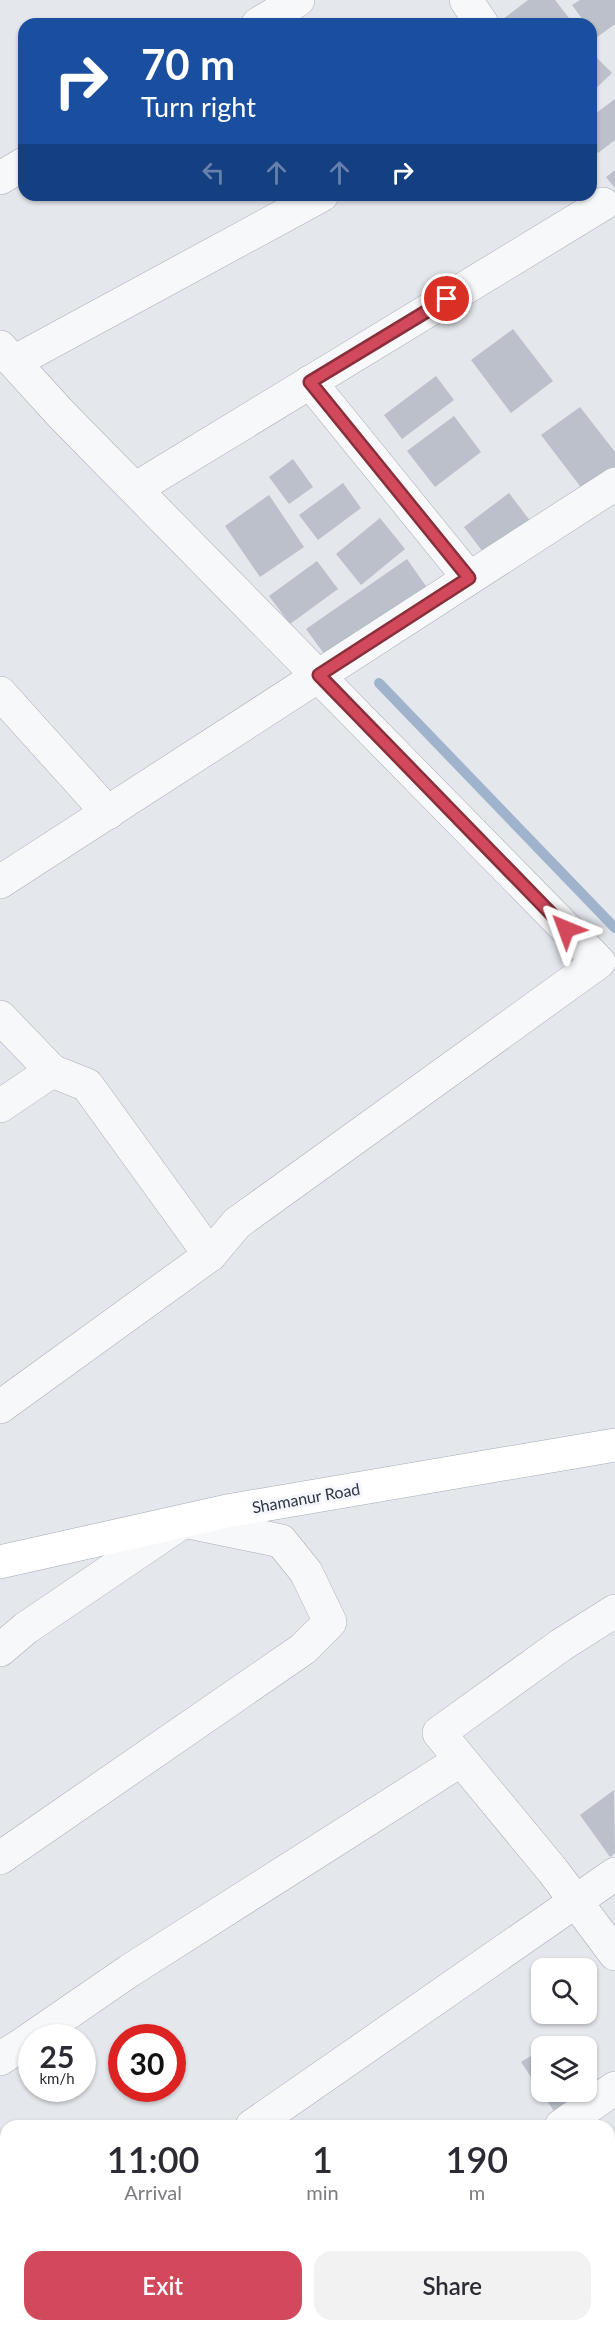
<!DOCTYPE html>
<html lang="en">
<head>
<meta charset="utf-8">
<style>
  :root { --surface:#fff; --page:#f2f2f3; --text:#2b2b33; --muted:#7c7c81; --accent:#d1495b }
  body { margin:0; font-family:Lato,sans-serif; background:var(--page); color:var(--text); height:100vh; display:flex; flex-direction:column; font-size:22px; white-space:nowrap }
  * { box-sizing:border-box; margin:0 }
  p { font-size:20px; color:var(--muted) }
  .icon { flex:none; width:33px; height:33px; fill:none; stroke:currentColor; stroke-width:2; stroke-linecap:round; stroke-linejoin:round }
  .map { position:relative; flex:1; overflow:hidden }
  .drawer { position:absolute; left:0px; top:2120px; width:615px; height:212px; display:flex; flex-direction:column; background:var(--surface); border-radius:18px 18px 0 0; box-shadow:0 2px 4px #0004 }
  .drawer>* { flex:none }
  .hud { position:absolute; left:18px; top:18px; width:579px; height:183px; border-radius:18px; box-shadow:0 2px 4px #0004; background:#1a4fa0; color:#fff; overflow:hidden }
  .tools { position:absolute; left:531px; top:1958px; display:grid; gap:12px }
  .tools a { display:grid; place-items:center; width:66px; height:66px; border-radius:12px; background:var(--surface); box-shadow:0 2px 4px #0004; font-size:30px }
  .speed { position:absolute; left:18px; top:2024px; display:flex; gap:12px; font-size:30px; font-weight:700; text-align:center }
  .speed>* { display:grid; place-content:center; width:78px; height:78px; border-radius:50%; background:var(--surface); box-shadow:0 2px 4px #0004; line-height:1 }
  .speed small { font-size:15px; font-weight:400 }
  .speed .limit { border:9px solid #d22; background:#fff; color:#111 }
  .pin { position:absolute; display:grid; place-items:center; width:51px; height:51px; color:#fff; margin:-26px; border:3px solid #fff; border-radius:50%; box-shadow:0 2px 6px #0007 }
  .me { position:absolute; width:66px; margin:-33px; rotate:316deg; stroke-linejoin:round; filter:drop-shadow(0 0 4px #0008) }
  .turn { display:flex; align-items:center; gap:21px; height:126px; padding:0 24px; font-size:27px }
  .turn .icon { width:78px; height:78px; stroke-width:2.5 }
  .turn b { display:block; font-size:42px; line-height:51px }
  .lanes { display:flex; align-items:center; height:57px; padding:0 24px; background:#0003; justify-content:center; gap:30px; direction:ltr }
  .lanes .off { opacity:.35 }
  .eta { display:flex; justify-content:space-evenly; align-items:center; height:102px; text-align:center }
  .eta b { font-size:36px; font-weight:600; line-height:42px }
  .cta { display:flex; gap:12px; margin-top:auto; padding:12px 24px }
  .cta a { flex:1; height:69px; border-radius:18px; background:var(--accent); color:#fff; font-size:24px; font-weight:600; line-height:69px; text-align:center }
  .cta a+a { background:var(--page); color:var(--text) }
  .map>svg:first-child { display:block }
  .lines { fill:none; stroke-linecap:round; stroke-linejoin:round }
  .stream { stroke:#9fb4cc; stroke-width:10 }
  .building { fill:#bbc0ca }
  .minor-casing { stroke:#a9aeb7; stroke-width:34 }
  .major-casing { stroke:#a3abb8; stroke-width:34 }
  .minor { stroke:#f7f8fa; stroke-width:33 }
  .major { stroke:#fff; stroke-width:33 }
  .route-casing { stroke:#882f3b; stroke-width:15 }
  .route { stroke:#d1495b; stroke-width:10 }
  .labels { text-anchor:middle; stroke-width:6; stroke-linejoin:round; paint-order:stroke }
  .street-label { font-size:16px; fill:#2b3445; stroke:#f4f6f9 }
</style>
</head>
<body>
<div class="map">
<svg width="615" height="2330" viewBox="0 0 615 2330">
  <rect width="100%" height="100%" fill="#e4e7ec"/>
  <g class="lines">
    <!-- stream -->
    <path class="stream" d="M379 683 615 928"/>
  </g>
  <!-- building -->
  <g class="building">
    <path d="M528 0H555L569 18 561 24H500L499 22Z"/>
    <path d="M580 0H615V24L596 38 591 31V24H586L572 5Z"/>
    <path d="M591 52 612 73 591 93Z"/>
    <path d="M615 99V140L598 153 591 143V117Z"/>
    <path d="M615 170V188L606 177Z"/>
    <path d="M513 329 553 381 511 413 471 360Z"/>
    <path d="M436 376 454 400 402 439 384 415Z"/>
    <path d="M580 407 615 452V500L599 511 541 435Z"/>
    <path d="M454 416 481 452 435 487 407 451Z"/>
    <path d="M293 459 313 487 289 504 269 477Z"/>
    <path d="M343 483 361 508 318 540 299 515Z"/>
    <path d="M509 493 534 526 489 560 464 527Z"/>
    <path d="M269 495 304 547 260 577 225 526Z"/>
    <path d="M380 518 405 549 361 585 336 554Z"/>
    <path d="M407 559 430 592 330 662 306 629Z"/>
    <path d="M317 561 338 589 290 624 269 596Z"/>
    <path d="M614 1790 615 1853 610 1857 580 1815Z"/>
    <path d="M559 2037 566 2046H545Z"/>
    <path d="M542 2049V2091H586V2077L598 2094 560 2120 521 2062Z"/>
  </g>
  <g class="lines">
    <!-- minor casing -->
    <g class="minor-casing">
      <g id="minor">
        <path d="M466 0 482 24"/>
        <path d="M258 24 298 0"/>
        <path d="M0 178 24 164"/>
        <path d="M0 347 61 414 599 962 237 1223 210 1255"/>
        <path d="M14 362 322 195"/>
        <path d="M310 382 469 578"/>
        <path d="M135 489 603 204"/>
        <path d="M0 693 108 813"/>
        <path d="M0 882 615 484"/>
        <path d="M0 1017 52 1071 0 1106"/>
        <path d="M0 1407 210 1255 87 1085 52 1071"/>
        <path d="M615 1611 561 1645 439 1733 553 1871 615 1954"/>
        <path d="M0 1650 26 1628 184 1521 281 1541 306 1572 330 1622 303 1649 0 1858"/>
        <path d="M33 2037 129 1971 461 1760"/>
        <path d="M0 2059 32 2038"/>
        <path d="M252 2126 615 1874"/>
        <path d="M561 2126 615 2088"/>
        <path d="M0 2300 6 2295"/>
        <path d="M266 2330 273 2325"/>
      </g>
    </g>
    <!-- major casing -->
    <g class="major-casing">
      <path id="major" d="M0 1562 227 1511 615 1445"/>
    </g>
    <!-- minor -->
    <use href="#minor" class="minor"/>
    <!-- major -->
    <use href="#major" class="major"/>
  </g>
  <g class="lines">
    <!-- route casing -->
    <g class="route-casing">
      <path id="route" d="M447 299 310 382 469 578 319 675 566 929"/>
    </g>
    <!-- route -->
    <use href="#route" class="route"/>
  </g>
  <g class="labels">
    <!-- street labels -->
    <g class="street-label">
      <text transform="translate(306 1498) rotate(-10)" y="6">Shamanur Road</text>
    </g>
  </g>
</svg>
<div class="tools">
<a><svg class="icon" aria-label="search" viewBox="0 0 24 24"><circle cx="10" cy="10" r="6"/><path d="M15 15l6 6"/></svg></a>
<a><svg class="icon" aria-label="layers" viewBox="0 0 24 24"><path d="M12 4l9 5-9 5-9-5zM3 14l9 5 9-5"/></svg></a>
</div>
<div class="speed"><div>25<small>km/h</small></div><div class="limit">30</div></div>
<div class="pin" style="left:447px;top:299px;background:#d93025"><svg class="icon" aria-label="arrive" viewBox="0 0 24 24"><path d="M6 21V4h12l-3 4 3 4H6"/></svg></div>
<svg class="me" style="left:566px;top:929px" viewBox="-20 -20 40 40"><path d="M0-17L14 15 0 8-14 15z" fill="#d1495b" stroke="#fff" stroke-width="4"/></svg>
<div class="hud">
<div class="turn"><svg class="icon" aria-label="right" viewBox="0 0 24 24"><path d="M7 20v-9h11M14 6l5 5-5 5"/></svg><div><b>70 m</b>Turn right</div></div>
<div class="lanes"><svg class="icon off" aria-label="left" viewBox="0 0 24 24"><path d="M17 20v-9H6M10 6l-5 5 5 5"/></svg><svg class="icon off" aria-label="ahead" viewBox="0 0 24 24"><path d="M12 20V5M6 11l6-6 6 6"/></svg><svg class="icon off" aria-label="ahead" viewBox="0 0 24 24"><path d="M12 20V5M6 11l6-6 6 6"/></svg><svg class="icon" aria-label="right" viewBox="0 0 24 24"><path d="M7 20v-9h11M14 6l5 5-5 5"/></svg></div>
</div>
<section class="drawer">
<div class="eta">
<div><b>11:00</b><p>Arrival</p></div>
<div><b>1</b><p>min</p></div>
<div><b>190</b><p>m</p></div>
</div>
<div class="cta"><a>Exit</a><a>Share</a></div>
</section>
</div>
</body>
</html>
